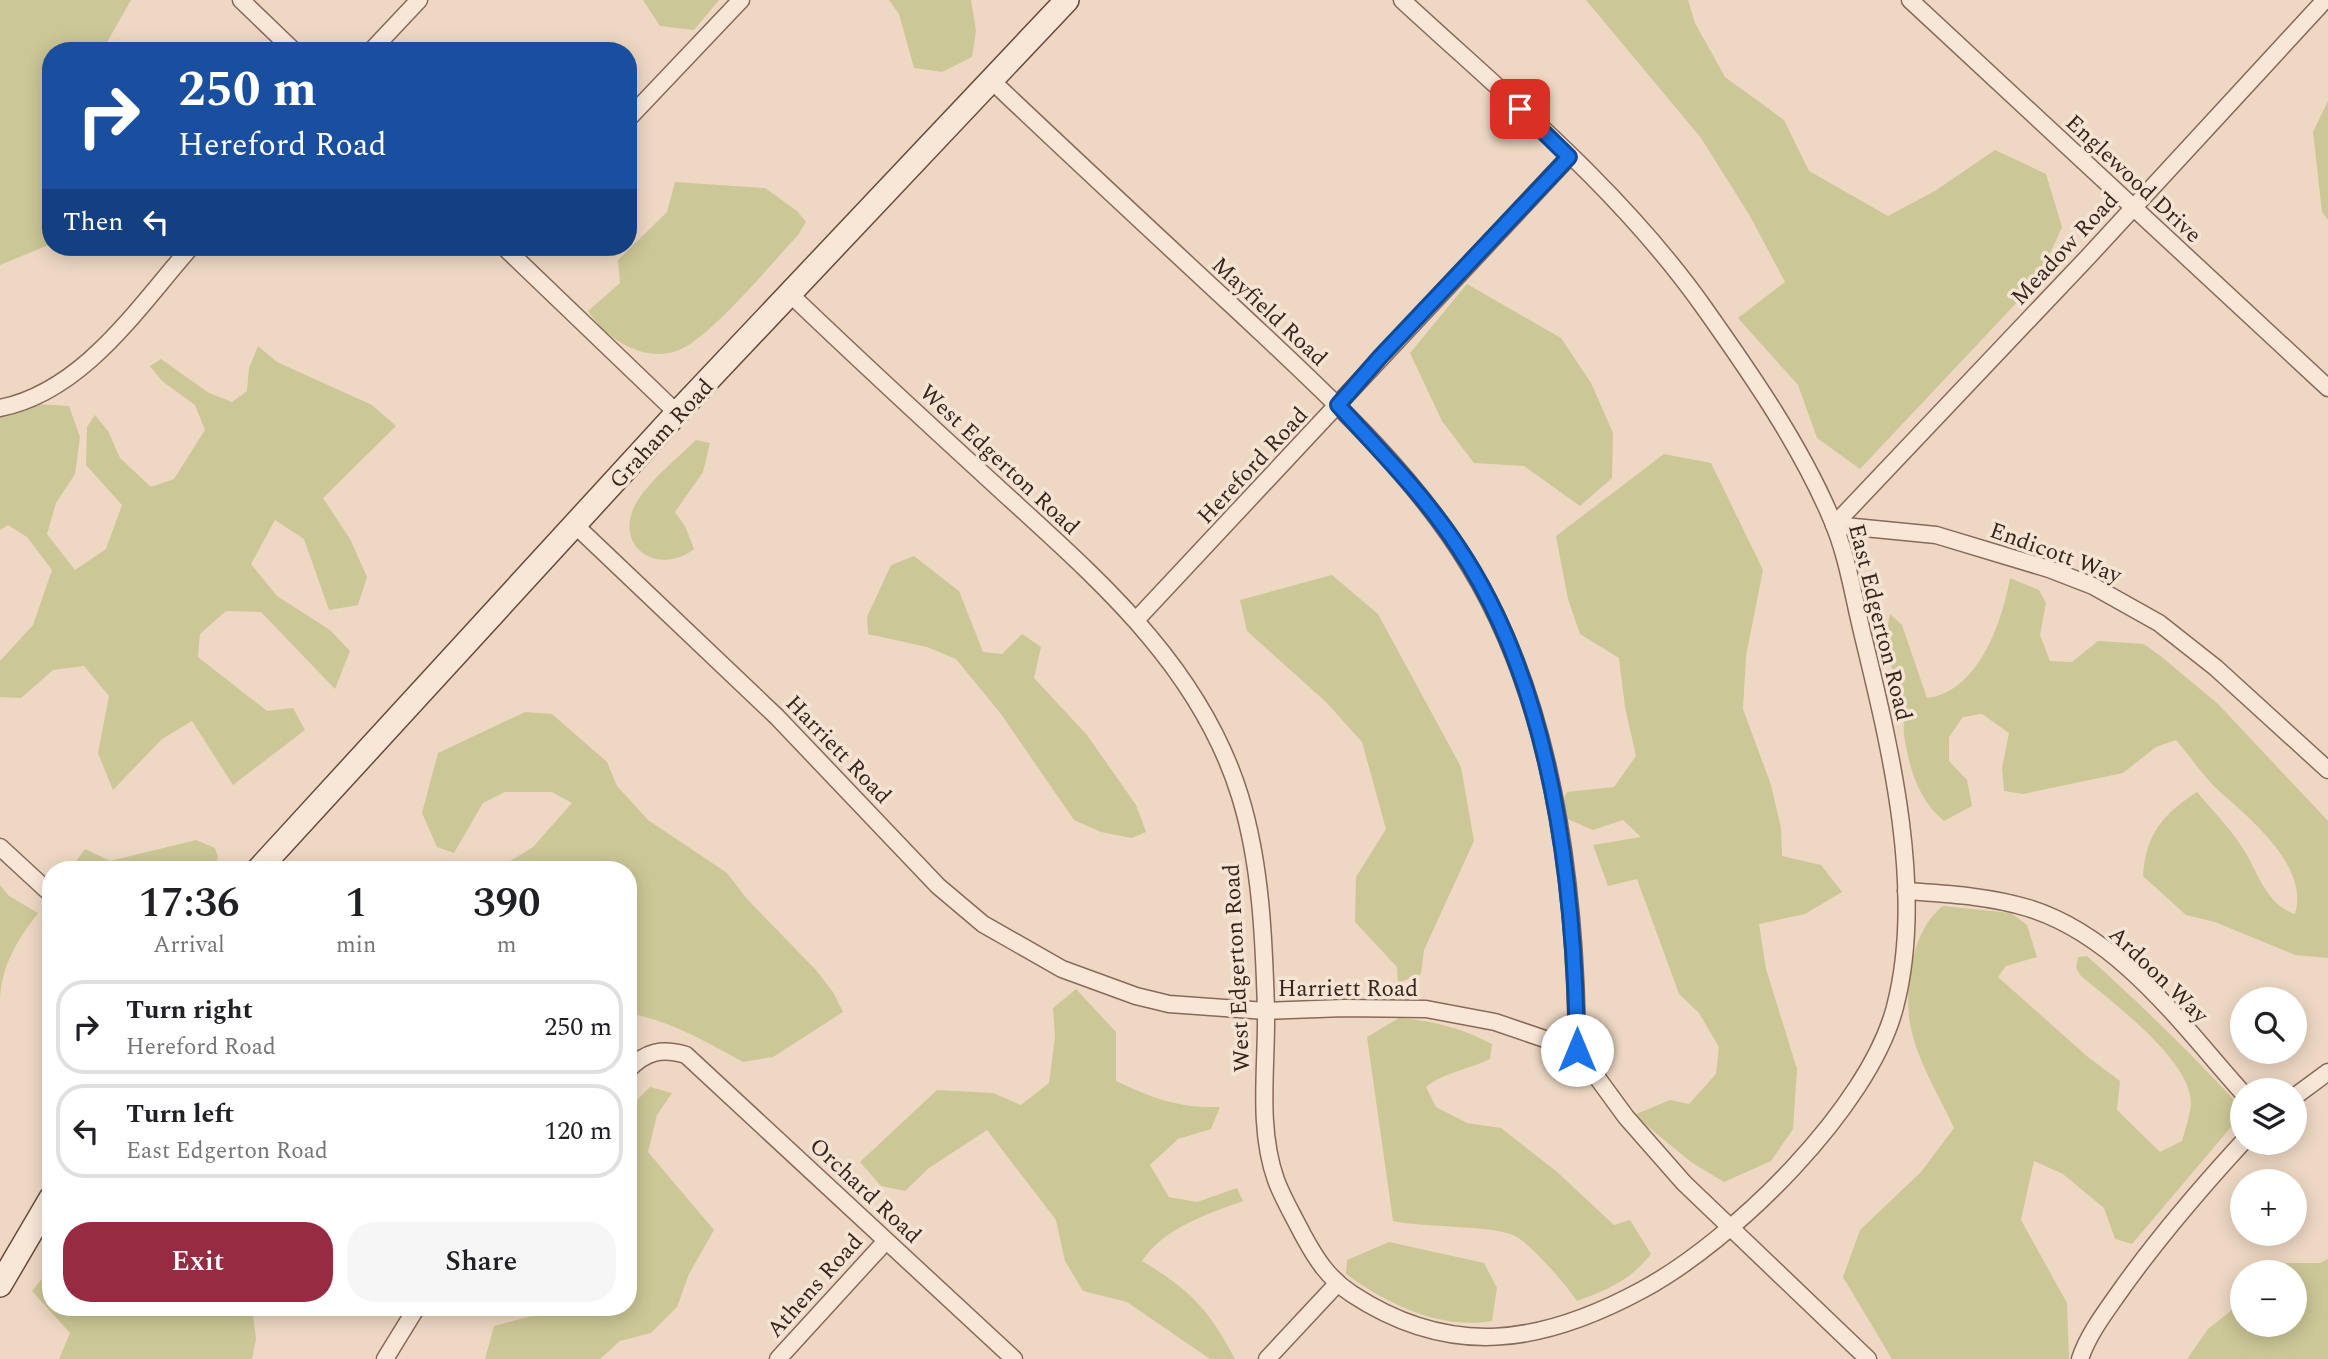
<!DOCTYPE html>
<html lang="en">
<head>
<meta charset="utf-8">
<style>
  :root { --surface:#fff; --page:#f6f6f6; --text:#202124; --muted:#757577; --line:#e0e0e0; --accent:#962b42 }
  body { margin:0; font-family:Spectral,serif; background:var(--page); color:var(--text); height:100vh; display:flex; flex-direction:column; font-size:26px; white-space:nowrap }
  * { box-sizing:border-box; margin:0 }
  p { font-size:23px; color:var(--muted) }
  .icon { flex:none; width:38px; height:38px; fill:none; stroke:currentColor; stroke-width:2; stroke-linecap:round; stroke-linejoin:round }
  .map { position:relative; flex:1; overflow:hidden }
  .panel { position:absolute; left:42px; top:861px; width:595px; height:455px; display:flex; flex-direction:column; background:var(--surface); border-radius:28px; box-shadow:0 4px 18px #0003 }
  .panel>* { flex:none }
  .top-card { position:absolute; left:42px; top:42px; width:595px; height:214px; border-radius:28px; box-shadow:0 4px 18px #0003; background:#1a4fa0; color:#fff; overflow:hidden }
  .fabs { position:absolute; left:2230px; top:987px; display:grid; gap:14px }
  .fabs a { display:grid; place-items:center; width:77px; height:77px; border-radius:50%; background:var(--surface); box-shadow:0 4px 18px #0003; font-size:35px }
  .pin { position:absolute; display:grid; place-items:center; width:60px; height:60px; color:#fff; margin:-30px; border-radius:14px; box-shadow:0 4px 10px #0006 }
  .me { position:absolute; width:77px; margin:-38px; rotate:0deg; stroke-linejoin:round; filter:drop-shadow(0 0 5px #0008) }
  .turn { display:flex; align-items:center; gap:24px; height:147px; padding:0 21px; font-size:32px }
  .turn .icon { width:91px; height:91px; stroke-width:2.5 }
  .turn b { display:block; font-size:49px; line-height:60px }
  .then { display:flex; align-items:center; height:66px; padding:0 21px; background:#0003; gap:14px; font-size:26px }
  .eta { display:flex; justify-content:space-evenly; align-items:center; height:119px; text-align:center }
  .eta b { font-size:42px; font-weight:600; line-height:49px }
  .button { display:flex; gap:14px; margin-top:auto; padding:14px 21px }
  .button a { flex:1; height:80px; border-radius:28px; background:var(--accent); color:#fff; font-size:28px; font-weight:600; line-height:80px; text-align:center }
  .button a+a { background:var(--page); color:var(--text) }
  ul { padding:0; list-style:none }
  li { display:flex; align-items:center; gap:21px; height:94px; margin:0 14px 10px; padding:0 7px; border:4px solid var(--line); border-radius:28px }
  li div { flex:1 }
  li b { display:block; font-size:26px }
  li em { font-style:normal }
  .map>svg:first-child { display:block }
  .green { fill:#ccc797 }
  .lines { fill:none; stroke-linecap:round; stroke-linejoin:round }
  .street-casing { stroke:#88695a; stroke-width:19 }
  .secondary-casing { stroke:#694a3d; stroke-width:26 }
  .street { stroke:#f8e7d7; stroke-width:16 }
  .secondary { stroke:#f8e7d7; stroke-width:23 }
  .route-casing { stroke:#114b97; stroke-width:18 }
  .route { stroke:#1a73e8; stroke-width:12 }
  .labels { text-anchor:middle; stroke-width:7; stroke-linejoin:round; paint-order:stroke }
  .street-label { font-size:23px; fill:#38251e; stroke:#f5e4d3 }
</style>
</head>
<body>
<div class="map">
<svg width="2328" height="1359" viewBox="0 0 2328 1359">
  <rect width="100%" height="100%" fill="#eed8c3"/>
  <!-- green -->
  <g class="green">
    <path d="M0 0H131L102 51H51V244L0 265Z"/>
    <path d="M643 0H719L694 30 660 26Z"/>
    <path d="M889 0H971L976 31 972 57 942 72 914 68 899 14Z"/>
    <path d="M1586 0H1688L1695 23 1725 77 1784 120 1809 171 1888 216 1935 191 1995 150 2046 174 2062 227 2038 280 1860 469 1817 438 1798 385 1738 318 1785 282 1750 216 1701 138Z"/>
    <path d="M2328 101V220L2322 212 2313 132Z"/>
    <path d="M675 182 765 188 797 211 806 222 798 235C772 263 711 337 679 350 645 364 606 339 588 311L620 283 618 260 667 212Z"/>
    <path d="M1467 284 1561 338 1591 383 1613 433 1612 478 1580 506 1524 466 1474 463 1442 421 1410 353Z"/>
    <path d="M258 346 277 362 372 405 396 426 323 498 350 539 367 577 358 605 329 610 304 539 275 520 251 564 277 596 330 630 350 651 335 689 261 612 226 611 200 634 198 657 267 711 293 708 305 730 233 785 192 721 162 739 113 790 98 753 109 696 84 666 53 670 21 698 0 697V661L33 625 52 570 27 537 8 525 0 530V417L38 404 69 406 80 437 75 474 56 503 47 534 75 570 106 549 122 505 86 465 87 427 95 415 108 431 120 458 151 487 174 479 205 430 195 405 162 381 150 366 161 359 209 393 232 402 247 391 249 368Z"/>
    <path d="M696 440 710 443 703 472 675 512 685 526 694 549C660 575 619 551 632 512 641 487 677 459 696 440Z"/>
    <path d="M1664 454 1711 463 1763 570 1746 656 1743 709 1771 785 1781 828 1782 856 1821 865 1842 892 1805 914 1759 924 1766 969 1797 1069 1793 1129 1771 1161 1724 1182 1691 1162 1634 1115 1670 1100 1689 1104 1716 1074 1719 1047 1699 1013 1679 994 1637 879 1608 886 1593 845 1641 837 1623 820 1593 830 1556 814 1567 792 1614 787 1636 756 1625 707 1619 658 1580 634 1568 599 1556 536Z"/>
    <path d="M914 556 959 591 983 652 1002 654 1022 634 1041 647 1034 678 1087 735 1136 805 1146 832 1132 838 1101 832 1074 820 1001 714 956 659 927 647 868 634 867 617 891 565Z"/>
    <path d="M1332 575 1378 614 1461 767 1474 841 1424 950 1421 974 1398 983 1397 967 1355 922 1356 877 1386 829 1362 742 1326 702 1247 631 1240 600Z"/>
    <path d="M2010 578 2039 590 2046 603 2040 635 2050 661 2072 662 2098 641 2144 644 2163 658 2218 704 2328 821V958L2295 955 2215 922 2186 915 2143 876C2146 834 2163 814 2197 792 2212 810 2230 828 2242 847 2258 871 2265 904 2295 914 2310 866 2248 817 2218 790 2203 776 2190 756 2176 740L2156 747 2123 773 2023 794 2004 791 2002 768 2009 733 1982 714 1963 717 1949 737V761L1967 780 1972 806 1944 821C1918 800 1909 767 1904 735 1903 725 1905 713 1902 703 1894 669 1881 650 1890 614L1902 625 1927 698C1978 692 2002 623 2010 578Z"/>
    <path d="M525 712 552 714 607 762 617 786 648 820 727 873 747 899 816 970 833 992 843 1012 773 1057 743 1062C705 1041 671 1021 628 1013V870H496L533 847 572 803 552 792H505L483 803 454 853 437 847 422 813 438 753Z"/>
    <path d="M196 840 215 848 218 857 214 870 71 868 85 849 110 861Z"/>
    <path d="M0 885 9 896 38 913C17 941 2 964 0 999Z"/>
    <path d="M1943 906 2011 913 2027 925 2037 957 2006 966 1998 977 2088 1057 2120 1081 2117 1110 2160 1152 2182 1141C2185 1130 2190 1116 2191 1104 2192 1061 2112 1002 2081 976L2076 968 2078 957 2087 956C2139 1003 2189 1051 2237 1103V1120L2132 1244 2115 1239 2104 1208 2063 1174 2034 1161 2021 1220 2067 1303 2069 1359H1892L1843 1277 1860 1230 1921 1172 1954 1128C1939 1095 1917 1061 1910 1024 1904 987 1912 929 1943 906Z"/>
    <path d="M1076 989 1116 1032V1081C1154 1099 1179 1108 1220 1107L1211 1129 1178 1139 1150 1165 1169 1197 1197 1202 1237 1188 1243 1201C1207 1214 1164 1228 1142 1261 1191 1291 1208 1308 1235 1359H1210L1127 1302 1083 1291 1065 1261 1056 1220 987 1130 929 1168 905 1191 881 1186 860 1162 937 1090 993 1093 1021 1105 1049 1083 1055 1037 1053 1008Z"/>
    <path d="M1399 1018C1434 1021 1461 1028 1492 1044L1490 1059C1467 1070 1445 1072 1426 1087L1436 1107 1467 1123 1501 1128 1556 1171 1614 1225 1630 1220 1651 1254C1631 1280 1607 1290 1577 1301 1566 1285 1531 1243 1513 1235 1487 1225 1426 1228 1393 1221L1367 1037Z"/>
    <path d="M650 1087 672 1093 657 1115 648 1152 714 1230 689 1274 677 1307 651 1333 620 1341 600 1359H485L494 1326 566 1307H628V1109Z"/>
    <path d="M1389 1242 1484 1263 1497 1288 1492 1321C1440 1330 1387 1304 1346 1274L1347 1260Z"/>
    <path d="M2328 1259V1359H2187L2208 1329 2242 1302V1325H2294V1272H2276L2286 1263H2320Z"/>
    <path d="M51 1268V1307H252L256 1339 252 1359H59L70 1333 32 1291Z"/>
  </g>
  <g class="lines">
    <!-- street casing -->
    <g class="street-casing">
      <g id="street">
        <path d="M241 0 294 51"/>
        <path d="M1910 0 2328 388"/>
        <path d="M371 51 419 0"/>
        <path d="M991 80C1073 158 1156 235 1239 312 1322 390 1411 469 1470 567 1554 705 1576 891 1577 1050"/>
        <path d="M628 119 741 0"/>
        <path d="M504 247 677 413"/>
        <path d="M791 295C858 359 926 422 995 485 1094 576 1199 663 1240 796 1261 864 1264 940 1266 1011 1267 1066 1257 1127 1276 1180 1283 1199 1294 1217 1303 1235 1316 1259 1328 1278 1352 1294 1451 1359 1542 1344 1642 1290 1733 1241 1869 1108 1895 1007 1925 893 1891 751 1864 640 1854 601 1848 557 1832 520 1801 446 1751 374 1705 309 1622 191 1507 97 1402 0"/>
        <path d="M0 408C84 391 138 307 191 247"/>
        <path d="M575 525 777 717 938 886 983 924 1062 969 1136 996 1169 1004 1266 1011 1344 1008 1426 1009 1495 1022 1577 1050 1626 1117 1684 1183 1868 1359"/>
        <path d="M1834 525 2088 257 2325 0"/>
        <path d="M1834 525 1936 535 2049 569 2093 586 2159 623 2216 668 2328 770"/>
        <path d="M1137 619 1569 157"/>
        <path d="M0 847 51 894"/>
        <path d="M1906 891C1947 894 1989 896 2028 908 2119 936 2181 1024 2242 1092"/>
        <path d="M628 1070C646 1051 662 1048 686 1055L1014 1359"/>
        <path d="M2294 1097 2328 1072"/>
        <path d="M385 1359 417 1307"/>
        <path d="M778 1359 885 1242"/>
        <path d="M1267 1359 1337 1284"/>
        <path d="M2080 1359C2088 1335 2104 1314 2118 1294 2156 1240 2198 1191 2242 1143"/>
      </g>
    </g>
    <!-- secondary casing -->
    <g class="secondary-casing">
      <g id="secondary">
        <path d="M258 870 677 413 1067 0"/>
        <path d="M0 1285 51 1198"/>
      </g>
    </g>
    <!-- street -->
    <use href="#street" class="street"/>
    <!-- secondary -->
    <use href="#secondary" class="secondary"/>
  </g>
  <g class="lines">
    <!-- route casing -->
    <g class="route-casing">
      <path id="route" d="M1520 109 1569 157 1380 357 1338 405C1380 451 1424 495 1458 547 1552 687 1575 884 1577 1050"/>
    </g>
    <!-- route -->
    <use href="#route" class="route"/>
  </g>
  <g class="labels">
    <!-- street labels -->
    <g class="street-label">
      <text transform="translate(2134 178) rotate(43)" y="8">Englewood Drive</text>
      <text transform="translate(2064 248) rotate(-47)" y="8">Meadow Road</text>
      <text transform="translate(1270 311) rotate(43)" y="8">Mayfield Road</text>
      <text transform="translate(661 433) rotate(-47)" y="8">Graham Road</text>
      <text transform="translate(1000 459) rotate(43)" y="8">West Edgerton Road</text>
      <text transform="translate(1252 465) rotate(-47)" y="8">Hereford Road</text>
      <text transform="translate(2056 552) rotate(20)" y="8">Endicott Way</text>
      <text transform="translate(1881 622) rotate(76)" y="8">East Edgerton Road</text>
      <text transform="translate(839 749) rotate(46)" y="8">Harriett Road</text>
      <text transform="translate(1236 968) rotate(-93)" y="8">West Edgerton Road</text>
      <text transform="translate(2159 974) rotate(44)" y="8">Ardoon Way</text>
      <text x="1348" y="996">Harriett Road</text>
      <text transform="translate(866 1190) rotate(43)" y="8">Orchard Road</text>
      <text transform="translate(814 1285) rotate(-48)" y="8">Athens Road</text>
    </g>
  </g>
</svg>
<div class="fabs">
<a><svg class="icon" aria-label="search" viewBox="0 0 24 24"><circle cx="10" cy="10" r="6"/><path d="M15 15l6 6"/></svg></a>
<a><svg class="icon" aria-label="layers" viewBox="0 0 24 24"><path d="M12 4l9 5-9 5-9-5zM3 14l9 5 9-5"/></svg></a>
<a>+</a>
<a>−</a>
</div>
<div class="pin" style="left:1520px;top:109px;background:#d93025"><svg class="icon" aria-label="arrive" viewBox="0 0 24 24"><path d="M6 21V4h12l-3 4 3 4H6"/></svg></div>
<svg class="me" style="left:1577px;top:1050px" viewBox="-20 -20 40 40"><circle r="19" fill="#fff"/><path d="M0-13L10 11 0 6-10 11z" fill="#1a73e8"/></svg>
<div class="top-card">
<div class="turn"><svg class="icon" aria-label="right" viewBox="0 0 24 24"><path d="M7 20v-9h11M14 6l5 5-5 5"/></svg><div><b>250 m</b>Hereford Road</div></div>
<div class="then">Then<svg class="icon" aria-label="left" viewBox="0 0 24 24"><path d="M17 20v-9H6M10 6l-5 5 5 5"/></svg></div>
</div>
<section class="panel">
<div class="eta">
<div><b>17:36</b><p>Arrival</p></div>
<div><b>1</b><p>min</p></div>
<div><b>390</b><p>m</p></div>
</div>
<ul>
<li><svg class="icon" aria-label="right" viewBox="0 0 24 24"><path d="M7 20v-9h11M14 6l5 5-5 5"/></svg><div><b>Turn right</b><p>Hereford Road</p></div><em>250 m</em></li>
<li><svg class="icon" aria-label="left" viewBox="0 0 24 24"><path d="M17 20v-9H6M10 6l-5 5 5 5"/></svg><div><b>Turn left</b><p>East Edgerton Road</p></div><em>120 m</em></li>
</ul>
<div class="button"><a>Exit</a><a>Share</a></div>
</section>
</div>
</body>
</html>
